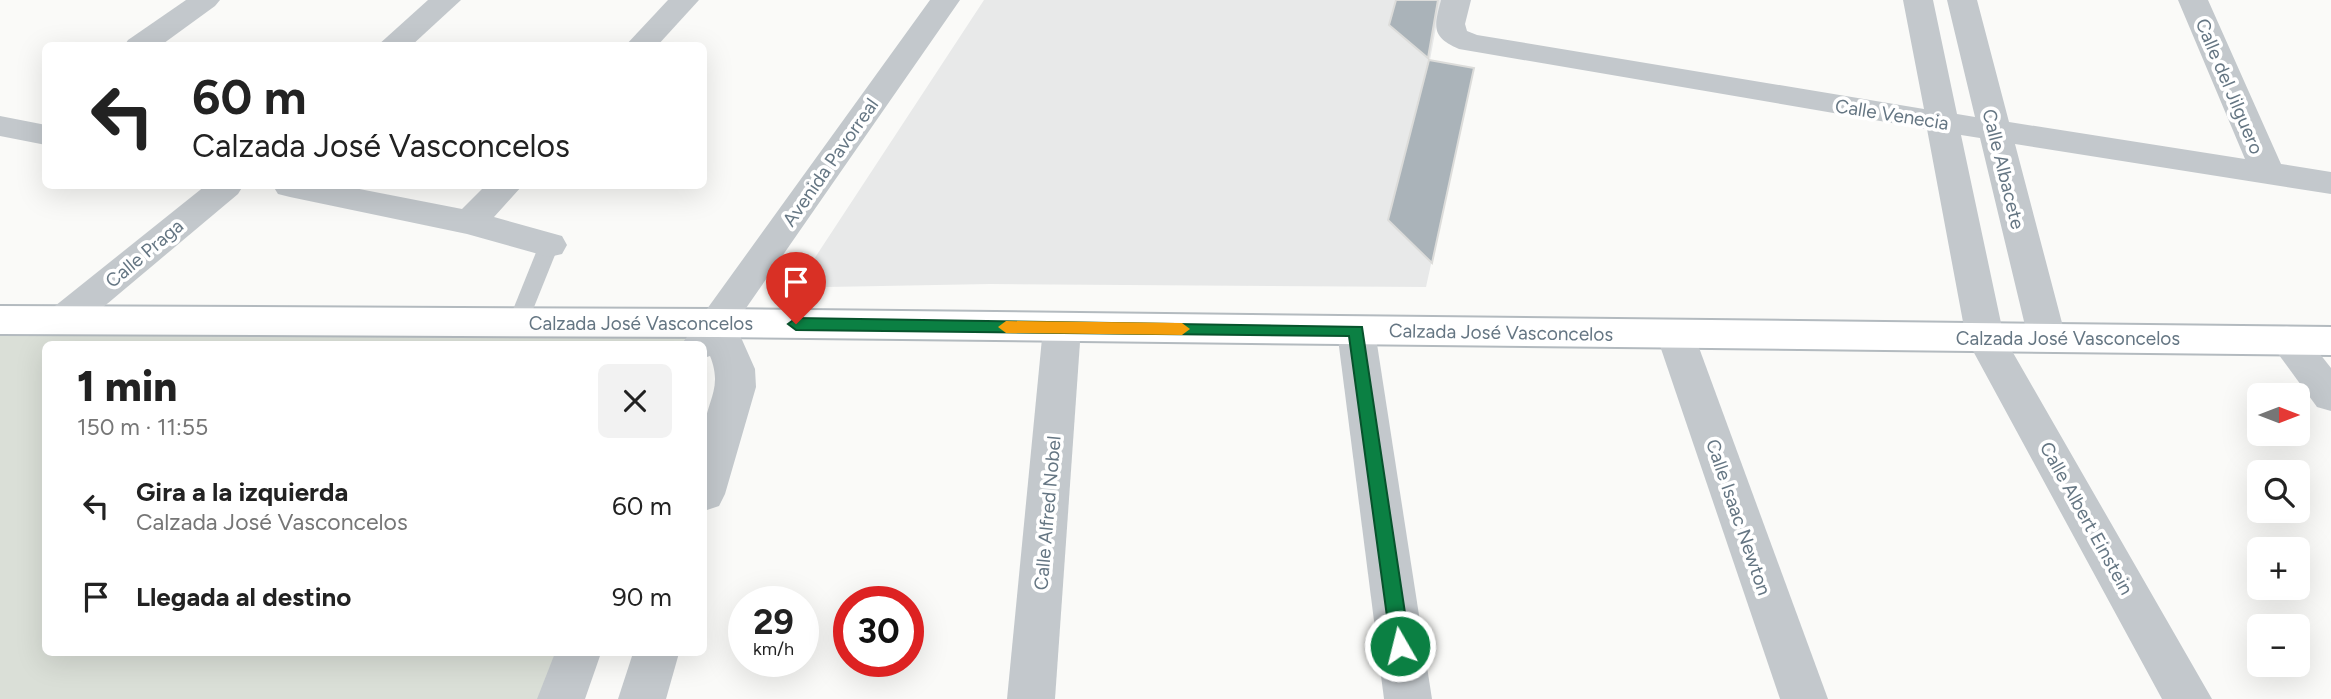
<!DOCTYPE html>
<html lang="es">
<head>
<meta charset="utf-8">
<style>
  :root { --surface:#fff; --page:#f2f2f2; --text:#222; --muted:#767676 }
  body { margin:0; font-family:Figtree,sans-serif; background:var(--page); color:var(--text); height:100vh; display:flex; flex-direction:column; font-size:26px; white-space:nowrap }
  * { box-sizing:border-box; margin:0 }
  p { font-size:23px; color:var(--muted) }
  .icon { flex:none; width:38px; height:38px; fill:none; stroke:currentColor; stroke-width:2; stroke-linecap:round; stroke-linejoin:round }
  .map { position:relative; flex:1; overflow:hidden }
  .drawer { position:absolute; left:42px; top:341px; width:665px; height:315px; display:flex; flex-direction:column; background:var(--surface); border-radius:10px; box-shadow:0 7px 28px #0002 }
  .drawer>* { flex:none }
  .top-card { position:absolute; left:42px; top:42px; width:665px; height:147px; border-radius:10px; box-shadow:0 7px 28px #0002; background:#fff; color:var(--text); overflow:hidden }
  .needle { width:46px; rotate:90deg }
  .tools { position:absolute; left:2247px; top:383px; display:grid; gap:14px }
  .tools a { display:grid; place-items:center; width:63px; height:63px; border-radius:10px; background:var(--surface); box-shadow:0 7px 28px #0002; font-size:35px }
  .speed { position:absolute; left:728px; top:586px; display:flex; gap:14px; font-size:35px; font-weight:700; text-align:center }
  .speed>* { display:grid; place-content:center; width:91px; height:91px; border-radius:50%; background:var(--surface); box-shadow:0 7px 28px #0002; line-height:1 }
  .speed small { font-size:18px; font-weight:400 }
  .speed .limit { border:10px solid #d22; background:#fff; color:#111 }
  .pin { position:absolute; display:grid; place-items:center; width:60px; height:60px; color:#fff; margin:-72px -30px; border-radius:50% 50% 50% 0; rotate:-45deg; box-shadow:0 0 7px #0007 }
  .pin .icon { rotate:45deg }
  .me { position:absolute; width:77px; margin:-38px; rotate:352deg; stroke-linejoin:round; filter:drop-shadow(0 0 5px #0008) }
  .turn { display:flex; align-items:center; gap:24px; height:147px; padding:0 35px; font-size:32px }
  .turn .icon { width:91px; height:91px; stroke-width:2.5 }
  .turn b { display:block; font-size:49px; line-height:60px }
  .round { display:grid; place-items:center; flex:none; width:74px; height:74px; border-radius:10px; background:var(--page) }
  .headline { display:flex; align-items:center; justify-content:space-between; height:119px; padding:0 35px }
  h1 { font-size:42px; font-weight:800; line-height:52px }
  ul { padding:0; list-style:none }
  li { display:flex; align-items:center; gap:21px; height:91px; padding:0 35px }
  li div { flex:1 }
  li b { display:block; font-size:26px }
  li em { font-style:normal }
  .map>svg:first-child { display:block }
  .built { fill:#e8e9e9 }
  .green { fill:#dadfd7 }
  .building { fill:#aab3b9; stroke:#dcdcda; stroke-width:2 }
  .lines { fill:none; stroke-linecap:round; stroke-linejoin:round }
  .secondary-casing { stroke:#b3babf; stroke-width:4 }
  .service { fill:#c3c8cc; fill-rule:evenodd }
  .minor { fill:#c3c8cc; fill-rule:evenodd }
  .secondary { fill:#fff; fill-rule:evenodd }
  .route { fill:#0b8043; stroke:#07532c; stroke-width:2 }
  .slow { fill:#f59e0b }
  .labels { text-anchor:middle; stroke-width:7; stroke-linejoin:round; paint-order:stroke }
  .street-label { font-size:19px; fill:#657683; stroke:#fff }
</style>
</head>
<body>
<div class="map">
<svg width="2331" height="699" viewBox="0 0 2331 699">
  <rect width="100%" height="100%" fill="#fafaf8"/>
  <!-- built -->
  <path class="built" d="M984 0H1441L1430 60 1474 68 1426 287 990 284 827 287 799 282Z"/>
  <!-- green -->
  <path class="green" d="M698 329 688 345H46V653H564L547 699H0V332Z"/>
  <!-- building -->
  <g class="building">
    <path d="M1396 0H1438L1428 58 1389 25Z"/>
    <path d="M1429 60 1474 68 1432 263 1388 220Z"/>
  </g>
  <g class="lines">
    <!-- secondary casing -->
    <g class="secondary-casing">
      <path id="secondary" d="M0 306 716 309 2331 327V355L716 337 0 334Z"/>
    </g>
    <!-- service -->
    <path class="service" d="M549 238 556 240 559 245 528 322 525 327 518 330 511 327 508 322 539 245 542 240Z"/>
    <!-- minor -->
    <g class="minor">
      <path d="M186 0H220L215 6 160 46H124L128 40Z"/>
      <path d="M428 0H461L411 46H377Z"/>
      <path d="M668 0H699L657 46H625Z"/>
      <path d="M930 0H960L735 324 755 369 756 387 725 494 719 506 704 511C704 484 701 456 704 429 707 400 723 388 710 356L704 358V345H681Z"/>
      <path d="M1441 0H1471L1465 24 1467 31 1477 35 1924 109 1903 0H1933L1957 114 1975 117 1947 0H1977L2009 122 2245 159 2178 0H2208L2281 164 2331 172V194L2015 144 2066 338 2061 348 2047 352 2033 348 2028 338 1980 138 1961 135 2004 337 2212 699H2162L1966 338 1927 129 1459 49C1431 37 1434 27 1441 0Z"/>
      <path d="M0 116 46 125V145L0 136Z"/>
      <path d="M205 186H243L238 194 76 330 63 334 50 330 44 320 50 310Z"/>
      <path d="M273 186H344L462 209 485 186H522L494 217 562 236 567 245 562 254 549 257 467 234 290 197 278 194Z"/>
      <path d="M1062 314 1075 318 1081 328 1055 699H1007L1043 328 1049 318Z"/>
      <path d="M1356 317 1369 321 1375 331 1432 699H1384L1337 331 1343 321Z"/>
      <path d="M1675 320 1688 324 1694 334 1828 699H1780L1656 334 1662 324Z"/>
      <path d="M2287 326 2301 330 2331 368V411L2317 407 2268 340 2273 330Z"/>
      <path d="M555 653H601L585 699H537Z"/>
      <path d="M633 653H679L666 699H618Z"/>
    </g>
    <!-- secondary -->
    <use href="#secondary" class="secondary"/>
  </g>
  <!-- route -->
  <path class="route" d="M796 318 1362 327 1410 646 1407 653 1400 655 1394 653 1391 646 1349 336 796 330 788 324Z"/>
  <!-- slow -->
  <path class="slow" d="M1006 321 1182 323 1190 329 1182 335 1006 333 998 327Z"/>
  <g class="labels">
    <!-- street labels -->
    <g class="street-label">
      <text transform="translate(2230 86) rotate(67)" y="7">Calle del Jilguero</text>
      <text transform="translate(1892 114) rotate(9)" y="7">Calle Venecia</text>
      <text transform="translate(830 162) rotate(-55)" y="7">Avenida Pavorreal</text>
      <text transform="translate(2004 169) rotate(76)" y="7">Calle Albacete</text>
      <text transform="translate(144 253) rotate(-40)" y="7">Calle Praga</text>
      <text x="641" y="330">Calzada José Vasconcelos</text>
      <text transform="translate(1501 332) rotate(1)" y="7">Calzada José Vasconcelos</text>
      <text x="2068" y="345">Calzada José Vasconcelos</text>
      <text transform="translate(1047 513) rotate(-85)" y="7">Calle Alfred Nobel</text>
      <text transform="translate(1739 517) rotate(71)" y="7">Calle Isaac Newton</text>
      <text transform="translate(2087 518) rotate(61)" y="7">Calle Albert Einstein</text>
    </g>
  </g>
</svg>
<div class="tools">
<a><svg class="needle" viewBox="-14 -14 28 28"><path d="M0-13l5 13h-10z" fill="#e53935"/><path d="M0 13l5-13h-10z" fill="#767676"/></svg></a>
<a><svg class="icon" aria-label="search" viewBox="0 0 24 24"><circle cx="10" cy="10" r="6"/><path d="M15 15l6 6"/></svg></a>
<a>+</a>
<a>−</a>
</div>
<div class="speed"><div>29<small>km/h</small></div><div class="limit">30</div></div>
<div class="pin" style="left:796px;top:324px;background:#d93025"><svg class="icon" aria-label="arrive" viewBox="0 0 24 24"><path d="M6 21V4h12l-3 4 3 4H6"/></svg></div>
<svg class="me" style="left:1400px;top:646px" viewBox="-20 -20 40 40"><circle r="17" fill="#0b8043" stroke="#fff" stroke-width="3"/><path d="M0-11L8 9 0 5-8 9z" fill="#fff"/></svg>
<div class="top-card">
<div class="turn"><svg class="icon" aria-label="left" viewBox="0 0 24 24"><path d="M17 20v-9H6M10 6l-5 5 5 5"/></svg><div><b>60 m</b>Calzada José Vasconcelos</div></div>
</div>
<section class="drawer">
<div class="headline"><div><h1>1 min</h1><p>150 m · 11:55</p></div><a class="round"><svg class="icon" aria-label="close" viewBox="0 0 24 24"><path d="M6 6l12 12M18 6L6 18"/></svg></a></div>
<ul>
<li><svg class="icon" aria-label="left" viewBox="0 0 24 24"><path d="M17 20v-9H6M10 6l-5 5 5 5"/></svg><div><b>Gira a la izquierda</b><p>Calzada José Vasconcelos</p></div><em>60 m</em></li>
<li><svg class="icon" aria-label="arrive" viewBox="0 0 24 24"><path d="M6 21V4h12l-3 4 3 4H6"/></svg><div><b>Llegada al destino</b></div><em>90 m</em></li>
</ul>
</section>
</div>
</body>
</html>
